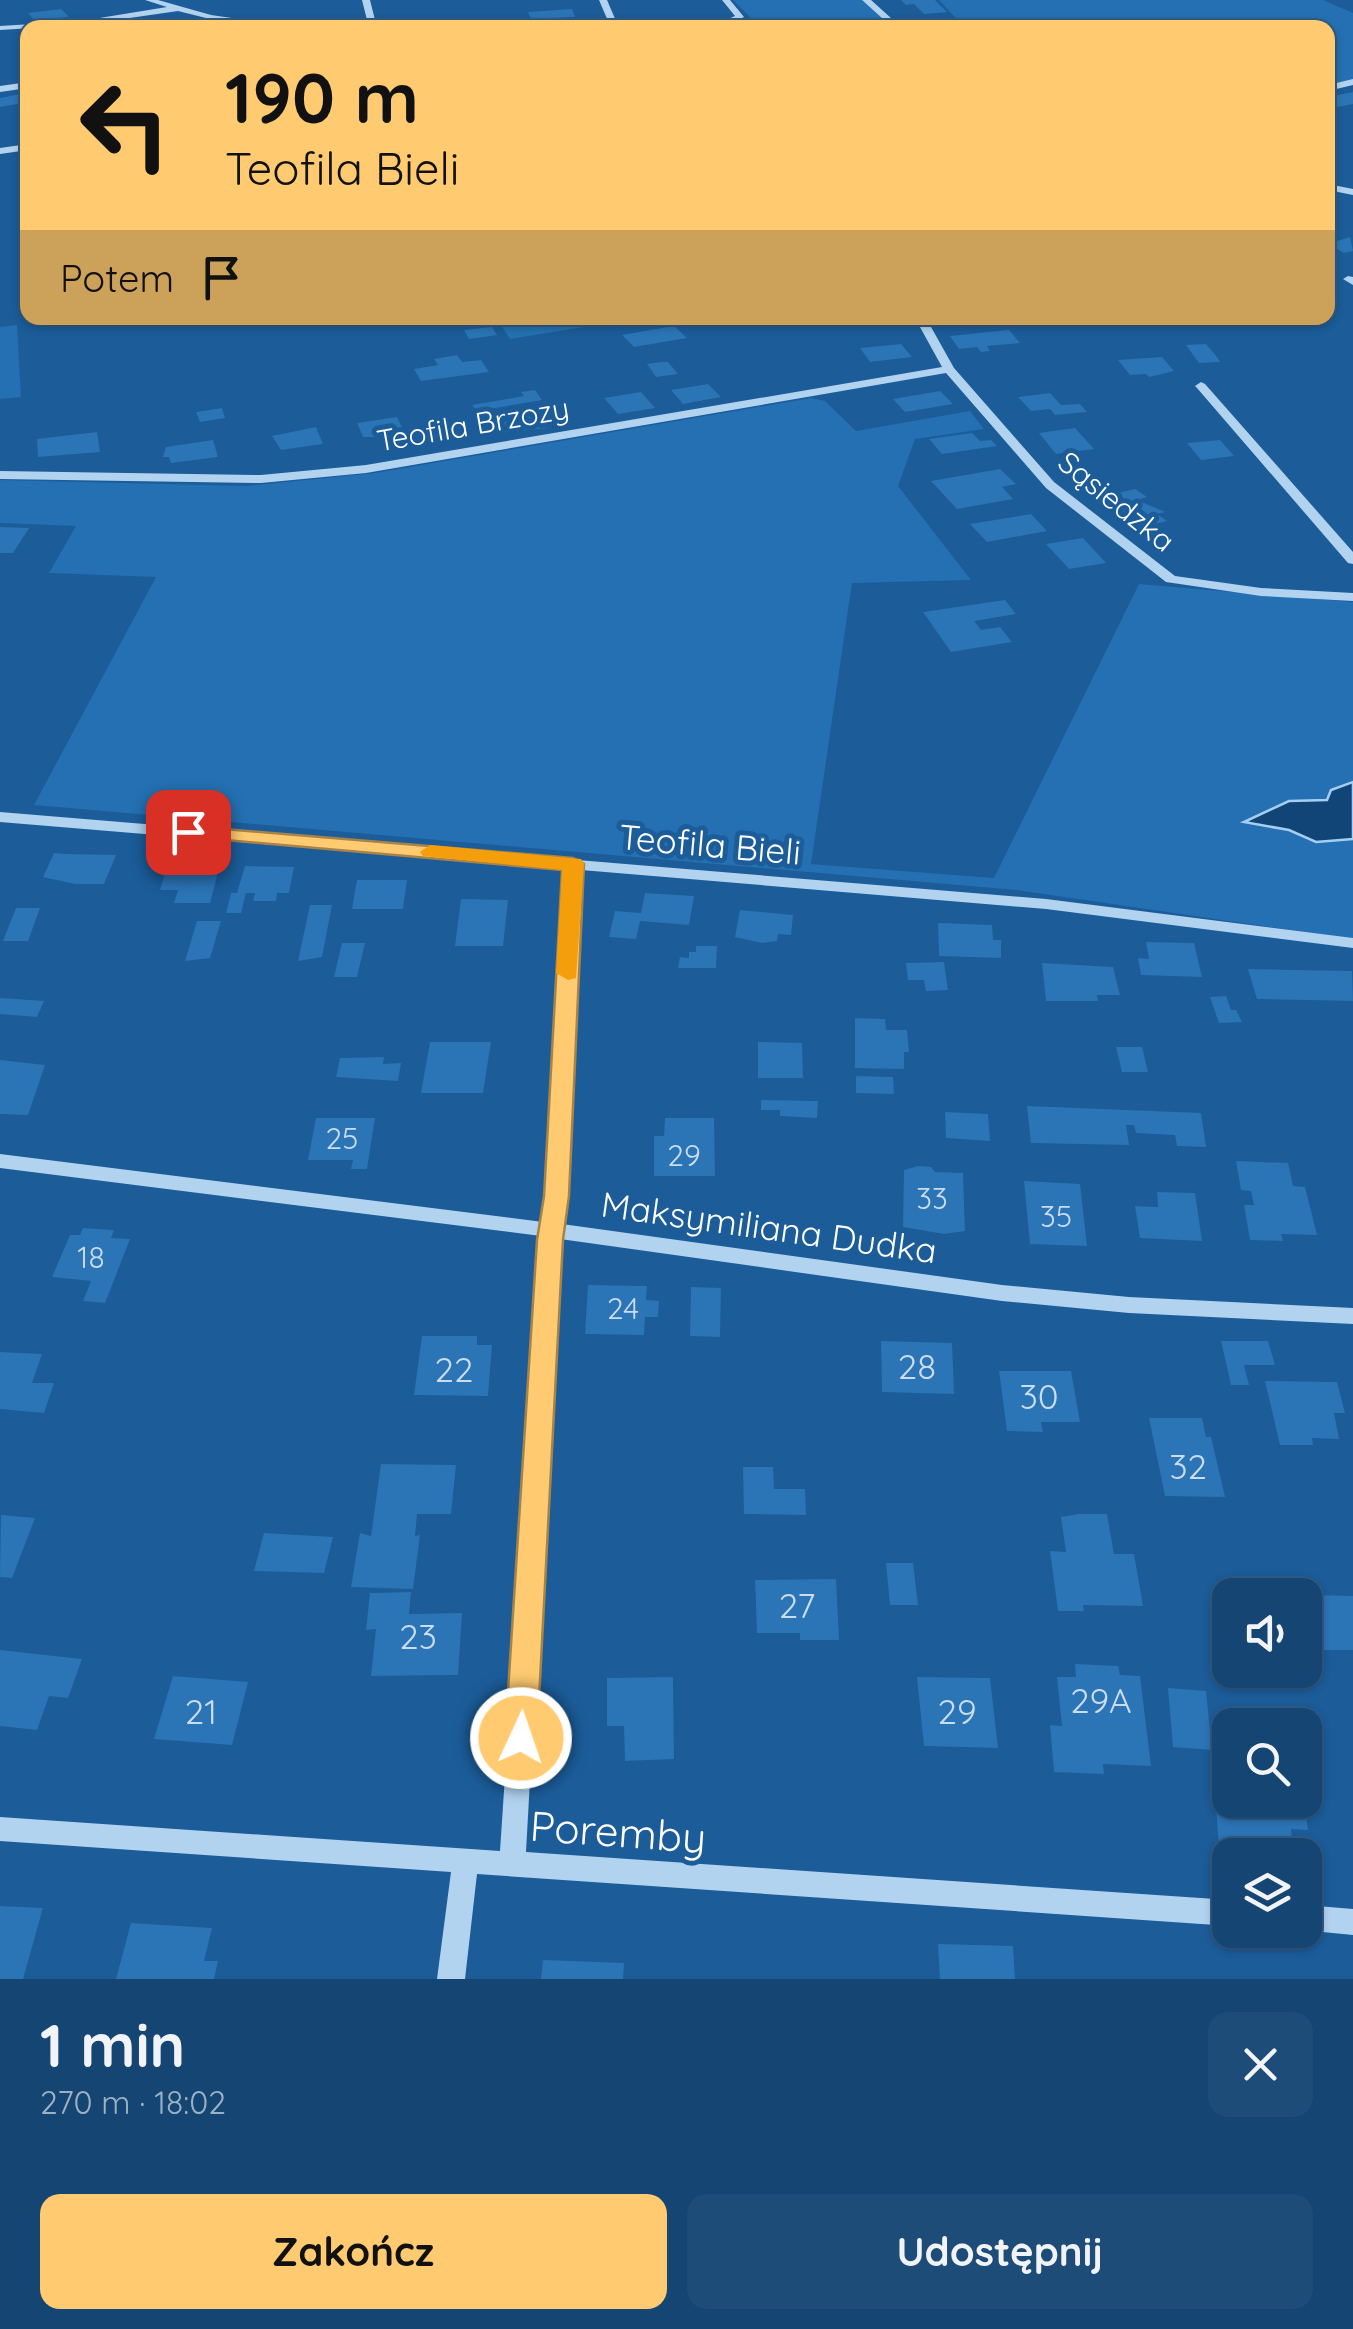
<!DOCTYPE html>
<html lang="pl">
<head>
<meta charset="utf-8">
<style>
  :root { --surface:#144573; --page:#1d4c78; --text:#f1f3f6; --muted:#9db1c4; --line:#335d85; --accent:#ffca70 }
  body { margin:0; font-family:Quicksand,sans-serif; background:var(--page); color:var(--text); height:100vh; display:flex; flex-direction:column; font-size:38px; white-space:nowrap }
  * { box-sizing:border-box; margin:0 }
  p { font-size:32px; color:var(--muted) }
  .icon { flex:none; width:55px; height:55px; fill:none; stroke:currentColor; stroke-width:2; stroke-linecap:round; stroke-linejoin:round }
  .map { position:relative; height:1979px; overflow:hidden }
  .sheet { display:flex; flex-direction:column; background:var(--surface); flex:1 }
  .sheet>* { flex:none }
  .top-card { position:absolute; left:20px; top:20px; width:1315px; height:305px; border-radius:20px; box-shadow:0 2px 8px #0004,0 0 0 2px var(--line); background:#ffca70; color:#111; overflow:hidden }
  .buttons { position:absolute; left:1212px; top:1578px; display:grid; gap:20px }
  .buttons a { display:grid; place-items:center; width:110px; height:110px; border-radius:20px; background:var(--surface); box-shadow:0 2px 8px #0004,0 0 0 2px var(--line); font-size:50px }
  .pin { position:absolute; display:grid; place-items:center; width:85px; height:85px; color:#fff; margin:-42px; border-radius:20px; box-shadow:0 5px 15px #0006 }
  .me { position:absolute; width:110px; margin:-55px; rotate:3deg; stroke-linejoin:round; filter:drop-shadow(0 0 8px #0008) }
  .turn { display:flex; align-items:center; gap:35px; height:210px; padding:0 40px; font-size:45px }
  .turn .icon { width:130px; height:130px; stroke-width:2.5 }
  .turn b { display:block; font-size:70px; line-height:85px }
  .then { display:flex; align-items:center; height:95px; padding:0 40px; background:#0003; gap:20px; font-size:38px }
  .round { display:grid; place-items:center; flex:none; width:105px; height:105px; border-radius:20px; background:var(--page) }
  .headline { display:flex; align-items:center; justify-content:space-between; height:170px; padding:0 40px }
  h1 { font-size:60px; font-weight:800; line-height:75px }
  .cta { display:flex; gap:20px; margin-top:auto; padding:20px 40px }
  .cta a { flex:1; height:115px; border-radius:20px; background:var(--accent); color:#111; font-size:40px; font-weight:800; line-height:115px; text-align:center }
  .cta a+a { background:var(--page); color:var(--text) }
  .map>svg:first-child { display:block }
  .green { fill:#2470b2 }
  .water { fill:#124577; stroke:#a4cff2; stroke-width:2.5 }
  .building { fill:#2b74b6 }
  .lines { fill:none; stroke-linecap:round; stroke-linejoin:round }
  .minor { fill:#b1d3f0; fill-rule:evenodd }
  .route { fill:#ffca70; stroke:#a68349; stroke-width:2.5 }
  .slow { fill:#f59e0b }
  .labels { text-anchor:middle; stroke-width:10; stroke-linejoin:round; paint-order:stroke }
  .far-street-label { font-size:30px; fill:#fff; stroke:#1b5c99 }
  .number-label { font-size:30px; fill:#cadced }
  .street-label { font-size:35px; fill:#fff; stroke:#1b5c99 }
  .near-number-label { font-size:35px; fill:#cadced }
  .near-street-label { font-size:42px; fill:#fff; stroke:#1b5c99 }
</style>
</head>
<body>
<div class="map">
<svg width="1353" height="1979" viewBox="0 0 1353 1979">
  <rect width="100%" height="100%" fill="#1b5c99"/>
  <!-- green -->
  <g class="green">
    <path d="M733 0H862L895 27H789L780 19 754 21Z"/>
    <path d="M939 0H1323L1353 13V80L1328 84V28L964 27Z"/>
    <path d="M496 318H639L510 339Z"/>
    <path d="M1034 318H1207L1213 322 1041 326Z"/>
    <path d="M17 325 21 397 0 399V327Z"/>
    <path d="M811 398 825 401 856 431 970 411 984 429 915 439 898 486 971 580 852 583 811 864 994 878 1139 584 1353 602V939L1016 890 34 805 156 577 49 573 76 526 0 523V480L247 486 375 473Z"/>
  </g>
  <!-- water -->
  <path class="water" d="M1353 782V839L1316 842 1289 830 1244 822 1289 801 1327 800 1331 790Z"/>
  <!-- building -->
  <g class="building">
    <path d="M901 0H935L947 12 924 14 914 4 906 5Z"/>
    <path d="M61 9 69 17 34 20 28 13Z"/>
    <path d="M572 9 575 17 531 19 528 12Z"/>
    <path d="M1353 92V104L1328 109V97Z"/>
    <path d="M21 94 28 102 0 107V98Z"/>
    <path d="M1350 237 1353 251 1344 253 1328 244Z"/>
    <path d="M674 326 687 338 634 347 622 335Z"/>
    <path d="M492 327 497 335 469 339 464 330Z"/>
    <path d="M1009 330 1020 343 987 346 990 351 981 352 977 347 959 349 950 336Z"/>
    <path d="M901 344 912 357 870 362 860 348Z"/>
    <path d="M1206 344 1217 357 1220 362 1199 363 1186 345Z"/>
    <path d="M457 355 462 362 481 360 489 372 421 381 414 369 438 365 434 359Z"/>
    <path d="M1162 357 1174 371 1149 377 1146 374 1130 375 1118 360Z"/>
    <path d="M661 362H668L678 374 656 377 647 364Z"/>
    <path d="M708 384 721 397 683 404 671 390Z"/>
    <path d="M535 390 542 400 477 411 472 405 524 396 521 392Z"/>
    <path d="M940 391 953 404 905 412 893 399Z"/>
    <path d="M641 392 655 408 618 414 604 398Z"/>
    <path d="M1050 393 1061 405 1080 404 1087 412 1055 415 1050 409 1031 411 1018 397Z"/>
    <path d="M222 408 225 418 200 422 196 412Z"/>
    <path d="M538 414 547 428 501 433 495 424Z"/>
    <path d="M397 417 404 432 382 437H363L357 423Z"/>
    <path d="M316 427 323 444 281 450 272 436Z"/>
    <path d="M1075 428 1094 449 1056 454 1039 433Z"/>
    <path d="M97 432 100 452 38 457 37 439Z"/>
    <path d="M972 433 980 441 991 440 997 446 942 454 929 439Z"/>
    <path d="M213 440 218 457 171 463 169 457H163L166 447Z"/>
    <path d="M1220 440 1234 456 1201 460 1187 443Z"/>
    <path d="M1000 469 1016 484 1002 487 1013 499 957 509 931 481Z"/>
    <path d="M1135 489 1147 497 1137 500 1165 512 1157 514 1167 521 1136 529 1104 505 1108 504 1100 497Z"/>
    <path d="M1031 514 1047 531 987 542 970 524Z"/>
    <path d="M0 527 29 528 13 553H0Z"/>
    <path d="M1083 538 1106 563 1069 569 1046 544Z"/>
    <path d="M1005 600 1016 614 974 621 981 630 1000 627 1012 642 951 652 923 612Z"/>
    <path d="M54 853 68 854 116 855 104 884H75L43 877Z"/>
    <path d="M169 860H221L210 903H174L178 890H160Z"/>
    <path d="M245 866 294 867 289 893H277L276 901H253L255 893H246L241 913H226L231 893H237Z"/>
    <path d="M357 880H407L403 909H352Z"/>
    <path d="M645 893 694 896 689 925 640 921 636 939 609 937 615 911 641 913Z"/>
    <path d="M461 899 508 900 503 946H455Z"/>
    <path d="M310 905H332L322 957 298 961Z"/>
    <path d="M16 908H40L28 941H3Z"/>
    <path d="M740 910 793 915 791 935 778 934 777 941 762 943 735 937Z"/>
    <path d="M197 921H221L210 958 185 961Z"/>
    <path d="M938 923 992 925 993 940H1001V958L939 956Z"/>
    <path d="M1146 942 1194 943 1202 977 1141 975 1138 958 1149 959Z"/>
    <path d="M342 943H365L357 977H334Z"/>
    <path d="M696 946H717L716 968H678L680 957 689 958V952H696Z"/>
    <path d="M944 962 948 990 926 991 924 980H908L906 963Z"/>
    <path d="M1042 963 1113 967 1120 995H1097L1098 1001H1046Z"/>
    <path d="M1248 969 1352 971 1353 1001 1257 999Z"/>
    <path d="M1226 996 1231 1010H1236L1242 1022 1219 1023 1210 997Z"/>
    <path d="M0 998 44 1001 37 1017 0 1014Z"/>
    <path d="M855 1018 885 1019 886 1030H907L909 1052H904V1069L855 1068Z"/>
    <path d="M430 1042H491L483 1093H421Z"/>
    <path d="M758 1042 802 1043 803 1078H758Z"/>
    <path d="M1116 1047H1142L1148 1072H1122Z"/>
    <path d="M384 1057 383 1064 401 1063 398 1081 336 1077 340 1058Z"/>
    <path d="M0 1060 45 1065 28 1115 0 1114Z"/>
    <path d="M856 1076 893 1077 894 1094 856 1093Z"/>
    <path d="M761 1100 818 1101 817 1118 780 1116V1110H761Z"/>
    <path d="M1027 1106 1201 1113 1206 1147 1177 1146 1175 1135 1136 1133 1134 1125H1126L1129 1145 1031 1143Z"/>
    <path d="M945 1112 988 1114 990 1141 946 1138Z"/>
    <path d="M316 1118H375L367 1169H351L353 1160H308Z"/>
    <path d="M665 1118H714L715 1176H654V1136H664Z"/>
    <path d="M1236 1161 1288 1163 1293 1186 1305 1187 1317 1235 1281 1234 1283 1241 1250 1240 1244 1205H1254L1251 1191 1241 1190Z"/>
    <path d="M918 1166 931 1167 935 1172 963 1173 965 1231 944 1234 903 1227 904 1170Z"/>
    <path d="M1024 1181 1080 1184 1087 1246 1030 1244Z"/>
    <path d="M1157 1192 1195 1193 1202 1241 1140 1238 1135 1206 1158 1207Z"/>
    <path d="M83 1228 114 1230 111 1238 130 1239 105 1303 83 1301 91 1281 52 1277 70 1235H80Z"/>
    <path d="M588 1285 647 1286 646 1300 659 1301 658 1317H645L644 1335 585 1334Z"/>
    <path d="M691 1287 721 1288 720 1337 690 1336Z"/>
    <path d="M422 1336H477V1345H492L488 1396 414 1395Z"/>
    <path d="M881 1341 952 1343 954 1394 882 1392Z"/>
    <path d="M1221 1341H1268L1275 1365H1244L1249 1385H1231Z"/>
    <path d="M0 1352 42 1354 32 1383H54L44 1413 0 1409Z"/>
    <path d="M999 1371H1071L1080 1422H1041L1043 1432 1007 1431Z"/>
    <path d="M1265 1381 1337 1382 1345 1413H1334L1339 1439 1312 1438 1313 1445H1280Z"/>
    <path d="M1149 1418H1202L1206 1437H1211L1225 1497 1165 1496Z"/>
    <path d="M381 1464 456 1465 451 1514H417L415 1536 420 1535 413 1589 351 1587 360 1533 371 1536Z"/>
    <path d="M743 1467H773L774 1489H805L806 1515 744 1514Z"/>
    <path d="M1079 1514H1107L1114 1554H1134L1143 1606 1083 1605 1084 1611H1058L1050 1551 1066 1552 1061 1517Z"/>
    <path d="M1 1515 35 1518 12 1578 0 1577Z"/>
    <path d="M264 1533 333 1537 324 1573 254 1571Z"/>
    <path d="M886 1563H913L918 1605H890Z"/>
    <path d="M836 1579 839 1640H800V1633H757L755 1580Z"/>
    <path d="M411 1592 409 1614 462 1613 458 1675 371 1676 376 1629 366 1630 370 1593Z"/>
    <path d="M1309 1595 1353 1596V1650H1322Z"/>
    <path d="M0 1650 82 1659 68 1698 49 1696 37 1730 0 1726Z"/>
    <path d="M1075 1664 1118 1666 1120 1675 1140 1676 1151 1766 1103 1764 1104 1774 1054 1772 1050 1725 1062 1726 1057 1677H1076Z"/>
    <path d="M173 1676 248 1682 232 1745 154 1739Z"/>
    <path d="M673 1677 674 1759 625 1761 624 1726H607V1678Z"/>
    <path d="M917 1677 990 1678 998 1748 924 1746Z"/>
    <path d="M1168 1688 1206 1691 1212 1750 1173 1747Z"/>
    <path d="M1214 1780 1230 1782V1800H1304L1308 1830 1291 1829 1294 1855H1230V1861L1220 1860Z"/>
    <path d="M0 1906 43 1908 23 1979H0Z"/>
    <path d="M131 1923 212 1928 204 1961H218L214 1979H116Z"/>
    <path d="M938 1944 1013 1946 1015 1979H940Z"/>
    <path d="M543 1960 624 1963 623 1979H541Z"/>
  </g>
  <g class="lines">
    <!-- minor -->
    <g class="minor">
      <path d="M145 0H158L211 15 301 28H273L210 19 178 11 81 25 0 30V26L81 21 167 7Z"/>
      <path d="M362 0H370L377 28H369Z"/>
      <path d="M599 0H607L619 28H611Z"/>
      <path d="M722 0H730L744 17 721 28H708L735 16Z"/>
      <path d="M862 0H871L902 28H893Z"/>
      <path d="M1353 79V85L1328 91V85Z"/>
      <path d="M28 82V88L0 92V86Z"/>
      <path d="M28 144V150L0 154V148Z"/>
      <path d="M1328 184 1353 189V195L1328 190Z"/>
      <path d="M1348 276 1353 277V285L1343 279Z"/>
      <path d="M658 318H686L680 321 658 322Z"/>
      <path d="M915 318H926L954 368 1054 482 1175 576 1261 588 1353 593V601L1261 596 1166 582 1046 488 946 373 366 473 261 483 0 479V471L261 475 366 465 942 367Z"/>
      <path d="M1201 382 1205 384 1353 552V564L1348 563 1197 388 1195 386Z"/>
      <path d="M0 812 1046 899 1353 938V948L1046 909 581 870 566 1196 562 1224 1002 1285 1129 1297 1353 1308V1324L1129 1313 1002 1301 560 1239 526 1852 1230 1900V1926L477 1874 465 1979H437L451 1872 0 1841V1817L500 1851 541 1236 0 1168V1154L543 1222 565 869 0 822Z"/>
      <path d="M1305 1905 1353 1909V1935L1302 1930H1305Z"/>
    </g>
  </g>
  <!-- route -->
  <path class="route" d="M188 826 573 858 584 864 569 1196 563 1240 537 1738 532 1749 521 1753 509 1749 505 1738 537 1240 544 1196 562 870 181 836 178 832Z"/>
  <!-- slow -->
  <path class="slow" d="M430 845 581 859 584 864 576 978 568 980 556 973 562 870 423 856 420 852Z"/>
  <g class="labels">
    <!-- far-street labels -->
    <g class="far-street-label">
      <text transform="translate(473 425) rotate(-10)" y="10">Teofila Brzozy</text>
      <text transform="translate(1116 502) rotate(39)" y="10">Sąsiedzka</text>
    </g>
    <!-- number labels -->
    <g class="number-label">
      <text x="342" y="1149">25</text>
      <text x="684" y="1166">29</text>
      <text x="932" y="1209">33</text>
      <text x="1056" y="1227">35</text>
      <text x="91" y="1268">18</text>
      <text x="623" y="1319">24</text>
    </g>
    <!-- street labels -->
    <g class="street-label">
      <text transform="translate(710 845) rotate(5)" y="12">Teofila Bieli</text>
      <text transform="translate(769 1228) rotate(8)" y="12">Maksymiliana Dudka</text>
    </g>
    <!-- near-number labels -->
    <g class="near-number-label">
      <text x="917" y="1379">28</text>
      <text x="454" y="1382">22</text>
      <text x="1039" y="1409">30</text>
      <text x="1188" y="1479">32</text>
      <text x="797" y="1618">27</text>
      <text x="418" y="1649">23</text>
      <text x="1101" y="1713">29A</text>
      <text x="201" y="1724">21</text>
      <text x="957" y="1724">29</text>
    </g>
    <!-- near-street labels -->
    <g class="near-street-label">
      <text transform="translate(618 1832) rotate(4)" y="15">Poremby</text>
    </g>
  </g>
</svg>
<div class="buttons">
<a><svg class="icon" aria-label="sound" viewBox="0 0 24 24"><path d="M4 9h4l5-4v14l-5-4H4zM17 9q2 3 0 6"/></svg></a>
<a><svg class="icon" aria-label="search" viewBox="0 0 24 24"><circle cx="10" cy="10" r="6"/><path d="M15 15l6 6"/></svg></a>
<a><svg class="icon" aria-label="layers" viewBox="0 0 24 24"><path d="M12 4l9 5-9 5-9-5zM3 14l9 5 9-5"/></svg></a>
</div>
<div class="pin" style="left:188px;top:832px;background:#d93025"><svg class="icon" aria-label="arrive" viewBox="0 0 24 24"><path d="M6 21V4h12l-3 4 3 4H6"/></svg></div>
<svg class="me" style="left:521px;top:1738px" viewBox="-20 -20 40 40"><circle r="17" fill="#ffca70" stroke="#fff" stroke-width="3"/><path d="M0-11L8 9 0 5-8 9z" fill="#fff"/></svg>
<div class="top-card">
<div class="turn"><svg class="icon" aria-label="left" viewBox="0 0 24 24"><path d="M17 20v-9H6M10 6l-5 5 5 5"/></svg><div><b>190 m</b>Teofila Bieli</div></div>
<div class="then">Potem<svg class="icon" aria-label="arrive" viewBox="0 0 24 24"><path d="M6 21V4h12l-3 4 3 4H6"/></svg></div>
</div>
</div>
<section class="sheet">
<div class="headline"><div><h1>1 min</h1><p>270 m · 18:02</p></div><a class="round"><svg class="icon" aria-label="close" viewBox="0 0 24 24"><path d="M6 6l12 12M18 6L6 18"/></svg></a></div>
<div class="cta"><a>Zakończ</a><a>Udostępnij</a></div>
</section>
</body>
</html>
